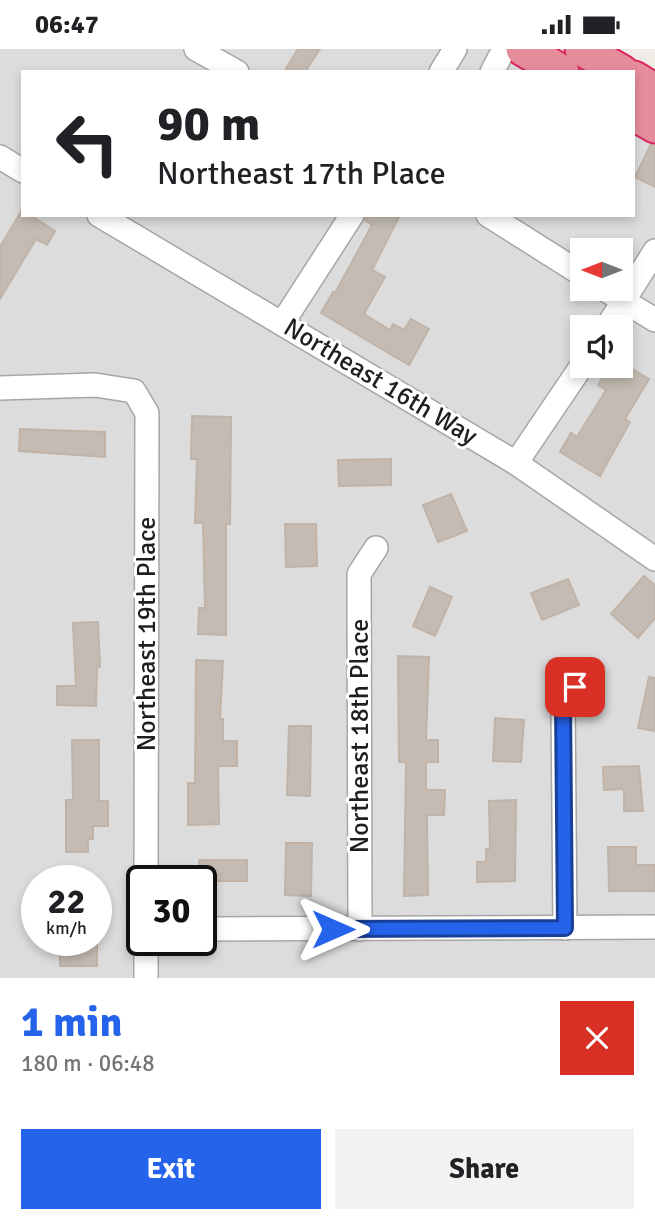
<!DOCTYPE html>
<html lang="en">
<head>
<meta charset="utf-8">
<style>
  :root { --surface:#fff; --page:#f2f2f2; --text:#202124; --muted:#757577; --accent:#2563eb }
  body { margin:0; font-family:Signika,sans-serif; background:var(--page); color:var(--text); height:100vh; display:flex; flex-direction:column; font-size:26px; white-space:nowrap }
  * { box-sizing:border-box; margin:0 }
  p { font-size:23px; color:var(--muted) }
  .icon { flex:none; width:38px; height:38px; fill:none; stroke:currentColor; stroke-width:2; stroke-linecap:round; stroke-linejoin:round }
  .map { position:relative; height:929px; overflow:hidden }
  .panel { display:flex; flex-direction:column; background:var(--surface); flex:1 }
  .panel>* { flex:none }
  .hud { position:absolute; left:21px; top:21px; width:614px; height:147px; border-radius:0px; box-shadow:0 4px 10px #0003; background:#fff; color:var(--text); overflow:hidden }
  .needle { width:46px; rotate:270deg }
  .tools { position:absolute; left:570px; top:189px; display:grid; gap:14px }
  .tools a { display:grid; place-items:center; width:63px; height:63px; border-radius:0px; background:var(--surface); box-shadow:0 4px 10px #0003; font-size:35px }
  .speed { position:absolute; left:21px; top:816px; display:flex; gap:14px; font-size:35px; font-weight:700; text-align:center }
  .speed>* { display:grid; place-content:center; width:91px; height:91px; border-radius:50%; background:var(--surface); box-shadow:0 4px 10px #0003; line-height:1 }
  .speed small { font-size:18px; font-weight:400 }
  .speed .limit { border:4px solid #111; border-radius:10px; background:#fff; color:#111 }
  .pin { position:absolute; display:grid; place-items:center; width:60px; height:60px; color:#fff; margin:-30px; border-radius:14px; box-shadow:0 4px 10px #0006 }
  .me { position:absolute; width:77px; margin:-38px; rotate:90deg; stroke-linejoin:round; filter:drop-shadow(0 0 5px #0008) }
  .turn { display:flex; align-items:center; gap:24px; height:147px; padding:0 21px; font-size:32px }
  .turn .icon { width:91px; height:91px; stroke-width:2.5 }
  .turn b { display:block; font-size:49px; line-height:60px }
  .round { display:grid; place-items:center; flex:none; width:74px; height:74px; border-radius:0px; background:var(--page) }
  .overview { display:flex; align-items:center; justify-content:space-between; height:119px; padding:0 21px }
  h1 { font-size:42px; font-weight:800; line-height:52px; color:var(--accent) }
  .action { display:flex; gap:14px; margin-top:auto; padding:14px 21px }
  .action a { flex:1; height:80px; border-radius:0px; background:var(--accent); color:#fff; font-size:28px; font-weight:800; line-height:80px; text-align:center }
  .action a+a { background:var(--page); color:var(--text) }
  .status { display:flex; justify-content:space-between; align-items:center; height:49px; padding:0 35px; background:var(--surface); direction:ltr }
  .status svg { height:19px; fill:currentColor }
  .map>svg:first-child { display:block }
  .residential { fill:#dddcdc; fill-rule:evenodd }
  .building { fill:#c4bcb4; stroke:#c1b3a7; stroke-width:2 }
  .lines { fill:none; stroke-linecap:round; stroke-linejoin:round }
  .minor-casing { stroke:#a6a6a6; stroke-width:26 }
  .highway-casing { stroke:#da2660; stroke-width:37 }
  .minor { stroke:#fff; stroke-width:23 }
  .highway { stroke:#e68d9c; stroke-width:33 }
  .route-casing { stroke:#184099; stroke-width:18 }
  .route { stroke:#2563eb; stroke-width:12 }
  .labels { text-anchor:middle; stroke-width:6; stroke-linejoin:round; paint-order:stroke }
  .street-label { font-size:26px; fill:#1f1f1f; stroke:#fff }
</style>
</head>
<body>
<div class="status"><b>06:47</b><svg viewBox="0 0 49 12"><path d="M0 12V9h3v3zM5 12V6h3v6zM10 12V3h3v9zM15 12V0h3v12zM26 1h20v11H26zM47 4h2v5h-2z"/></svg></div>
<div class="map">
<svg width="655" height="929" viewBox="0 0 655 929">
  <rect width="100%" height="100%" fill="#efece5"/>
  <!-- residential -->
  <path class="residential" d="M0 0H487L526 23H23V166H634V86L655 98V929H0ZM583 201H621V240H583ZM583 278H621V317H583ZM37 831H96V891H37ZM142 831H201V891H142Z"/>
  <!-- building -->
  <g class="building">
    <path d="M298 0H320L305 23H284Z"/>
    <path d="M651 95 655 96V138L635 128Z"/>
    <path d="M22 161 23 166H30L55 182 47 196 36 190 0 250V198Z"/>
    <path d="M366 166H400L372 221 385 228 364 265 390 281 393 275 404 281 411 270 429 280 409 316 321 264 333 243 335 244 372 176 365 171Z"/>
    <path d="M610 317H627L649 330 625 370 630 373 600 427 560 403 571 384 577 388 606 341 598 336Z"/>
    <path d="M192 367 231 368 230 475H226V586L198 585 199 559H205L203 474H195L197 410H191Z"/>
    <path d="M20 380 105 383V408L19 402Z"/>
    <path d="M391 410V436L339 437 338 411Z"/>
    <path d="M451 445 467 482 438 493 423 456Z"/>
    <path d="M285 475H316L317 517 286 518Z"/>
    <path d="M644 527 655 536V569L638 589 611 565Z"/>
    <path d="M568 530 579 556 542 571 531 544Z"/>
    <path d="M430 538 452 548 435 587 413 577Z"/>
    <path d="M98 573 100 618H97L96 657 57 656V637H76L73 574Z"/>
    <path d="M398 607 429 608 426 691H438V713H426V741H445L444 766H427L428 846 404 847 406 713H399Z"/>
    <path d="M196 611 223 612 220 670H223V692H237V717H218L219 775 188 776V734H195Z"/>
    <path d="M649 628 655 629V682L638 679Z"/>
    <path d="M495 669 524 671 521 713 493 712Z"/>
    <path d="M289 677H311L310 747 287 746Z"/>
    <path d="M72 691H99V752H108V777H93V790H88V803H66V751H73Z"/>
    <path d="M639 717 643 762H624V740L604 741 603 718Z"/>
    <path d="M516 751 515 832 477 833V813H486V800H490L489 752Z"/>
    <path d="M286 794H312L311 847 285 846Z"/>
    <path d="M608 798H636V816H655V842H609Z"/>
    <path d="M199 811H247V832H215V840H201Z"/>
    <rect x="60" y="891" width="37" height="26"/>
  </g>
  <g class="lines">
    <!-- minor casing -->
    <g class="minor-casing">
      <g id="minor">
        <path d="M196 0 237 23"/>
        <path d="M441 23 455 0"/>
        <path d="M492 23 504 0"/>
        <path d="M0 108 23 122"/>
        <path d="M99 166 516 414 655 510"/>
        <path d="M488 166 583 226"/>
        <path d="M604 240 655 271"/>
        <path d="M283 273 352 166"/>
        <path d="M607 278 655 202"/>
        <path d="M0 339 95 336 134 342 147 364 146 831"/>
        <path d="M516 414 583 315"/>
        <path d="M565 879 563 653 586 623"/>
        <path d="M201 880 655 878"/>
        <path d="M360 880 359 525 376 499"/>
        <path d="M146 929V891"/>
      </g>
    </g>
    <!-- highway casing -->
    <g class="highway-casing">
      <g id="highway">
        <path d="M523 0 562 23"/>
        <path d="M582 0 622 23"/>
        <path d="M634 29 655 42"/>
        <path d="M634 65 655 77"/>
      </g>
    </g>
    <!-- minor -->
    <use href="#minor" class="minor"/>
    <!-- highway -->
    <use href="#highway" class="highway"/>
  </g>
  <g class="lines">
    <!-- route casing -->
    <g class="route-casing">
      <path id="route" d="M333 880 565 879 563 653 575 638"/>
    </g>
    <!-- route -->
    <use href="#route" class="route"/>
  </g>
  <g class="labels">
    <!-- street labels -->
    <g class="street-label">
      <text transform="translate(381 332) rotate(31)" y="9">Northeast 16th Way</text>
      <text transform="translate(146 585) rotate(-90)" y="9">Northeast 19th Place</text>
      <text transform="translate(359 687) rotate(-90)" y="9">Northeast 18th Place</text>
    </g>
  </g>
</svg>
<div class="tools">
<a><svg class="needle" viewBox="-14 -14 28 28"><path d="M0-13l5 13h-10z" fill="#e53935"/><path d="M0 13l5-13h-10z" fill="#757577"/></svg></a>
<a><svg class="icon" aria-label="sound" viewBox="0 0 24 24"><path d="M4 9h4l5-4v14l-5-4H4zM17 9q2 3 0 6"/></svg></a>
</div>
<div class="speed"><div>22<small>km/h</small></div><div class="limit">30</div></div>
<div class="pin" style="left:575px;top:638px;background:#d93025"><svg class="icon" aria-label="arrive" viewBox="0 0 24 24"><path d="M6 21V4h12l-3 4 3 4H6"/></svg></div>
<svg class="me" style="left:333px;top:880px" viewBox="-20 -20 40 40"><path d="M0-17L14 15 0 8-14 15z" fill="#2563eb" stroke="#fff" stroke-width="4"/></svg>
<div class="hud">
<div class="turn"><svg class="icon" aria-label="left" viewBox="0 0 24 24"><path d="M17 20v-9H6M10 6l-5 5 5 5"/></svg><div><b>90 m</b>Northeast 17th Place</div></div>
</div>
</div>
<section class="panel">
<div class="overview"><div><h1>1 min</h1><p>180 m · 06:48</p></div><a class="round" style="background:#d93025;color:#fff"><svg class="icon" aria-label="close" viewBox="0 0 24 24"><path d="M6 6l12 12M18 6L6 18"/></svg></a></div>
<div class="action"><a>Exit</a><a>Share</a></div>
</section>
</body>
</html>
